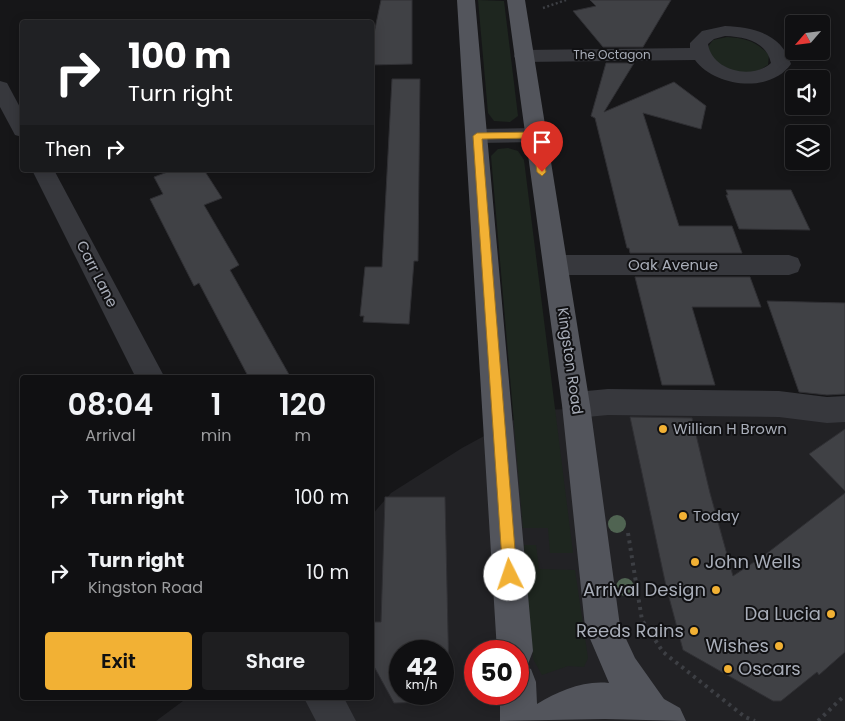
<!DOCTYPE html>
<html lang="en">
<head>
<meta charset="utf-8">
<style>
  :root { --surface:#101012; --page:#1e1e20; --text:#f1f3f6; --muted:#9c9d9f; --line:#303032; --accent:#f2b134 }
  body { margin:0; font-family:Poppins,sans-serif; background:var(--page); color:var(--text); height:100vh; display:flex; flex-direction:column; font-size:19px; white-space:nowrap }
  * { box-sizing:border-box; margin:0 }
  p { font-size:16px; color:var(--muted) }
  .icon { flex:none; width:28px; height:28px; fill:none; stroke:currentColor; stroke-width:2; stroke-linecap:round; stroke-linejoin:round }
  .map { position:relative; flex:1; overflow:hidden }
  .drawer { position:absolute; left:20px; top:375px; width:354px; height:325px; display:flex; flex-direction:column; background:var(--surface); border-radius:5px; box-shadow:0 2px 12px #0003,0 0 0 1px var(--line) }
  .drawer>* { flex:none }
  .hud { position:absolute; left:20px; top:20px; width:354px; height:152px; border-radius:5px; box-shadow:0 2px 12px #0003,0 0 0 1px var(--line); background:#202124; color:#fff; overflow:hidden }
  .needle { width:32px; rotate:242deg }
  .controls { position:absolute; left:785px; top:15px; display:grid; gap:10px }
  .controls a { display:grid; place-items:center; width:45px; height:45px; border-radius:5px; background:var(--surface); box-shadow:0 2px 12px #0003,0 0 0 1px var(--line); font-size:25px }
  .speed { position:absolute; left:389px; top:640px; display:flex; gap:10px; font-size:25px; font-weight:700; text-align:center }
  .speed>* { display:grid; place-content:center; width:65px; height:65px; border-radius:50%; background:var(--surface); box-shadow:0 2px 12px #0003,0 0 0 1px var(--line); line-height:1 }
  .speed small { font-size:12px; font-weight:400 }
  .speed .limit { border:8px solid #d22; background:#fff; color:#111 }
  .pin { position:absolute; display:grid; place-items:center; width:42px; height:42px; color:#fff; margin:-51px -21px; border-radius:50% 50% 50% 0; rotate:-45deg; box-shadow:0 0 5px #0007 }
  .pin .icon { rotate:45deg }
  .me { position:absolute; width:55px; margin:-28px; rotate:356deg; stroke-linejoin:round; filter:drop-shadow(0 0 4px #0008) }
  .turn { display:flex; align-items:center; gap:18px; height:105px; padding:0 25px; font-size:22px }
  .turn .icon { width:65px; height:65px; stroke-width:2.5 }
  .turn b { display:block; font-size:35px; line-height:42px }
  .then { display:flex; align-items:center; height:48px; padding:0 25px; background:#0003; gap:10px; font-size:19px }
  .eta { display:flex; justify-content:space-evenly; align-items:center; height:85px; text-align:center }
  .eta b { font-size:30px; font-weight:600; line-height:35px }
  .action { display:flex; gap:10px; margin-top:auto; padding:10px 25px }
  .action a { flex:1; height:58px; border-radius:5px; background:var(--accent); color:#111; font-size:20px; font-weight:600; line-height:58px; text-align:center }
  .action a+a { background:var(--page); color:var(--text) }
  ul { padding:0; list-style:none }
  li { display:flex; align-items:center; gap:15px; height:75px; padding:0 25px }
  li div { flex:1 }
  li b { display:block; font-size:19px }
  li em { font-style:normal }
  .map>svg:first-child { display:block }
  .built { fill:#222225; fill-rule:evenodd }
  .green { fill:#1e261f }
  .building { fill:#404145; stroke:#303034 }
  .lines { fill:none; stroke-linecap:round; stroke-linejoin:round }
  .path-far1 { stroke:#3d3f44; stroke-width:2.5; stroke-dasharray:2 2.5; stroke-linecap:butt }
  .path { stroke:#3d3f44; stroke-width:4; stroke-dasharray:3 4.5; stroke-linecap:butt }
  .minor { fill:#37383d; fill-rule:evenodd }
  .major { fill:#53555c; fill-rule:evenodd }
  .tree { fill:#506452 }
  .route { fill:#f2b134; stroke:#9d7322 }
  .poi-dot { fill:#f2b134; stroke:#111113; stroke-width:2 }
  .labels { text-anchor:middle; stroke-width:4; stroke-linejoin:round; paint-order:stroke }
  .far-street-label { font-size:12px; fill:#a8adb8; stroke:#111113 }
  .street-label { font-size:15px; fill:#a8adb8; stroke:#111113 }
  .poi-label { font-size:15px; fill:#a8adb8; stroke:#111113; text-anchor:start }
  .near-poi-label { font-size:18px; fill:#a8adb8; stroke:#111113; text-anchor:end }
</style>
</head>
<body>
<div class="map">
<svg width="845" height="721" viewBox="0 0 845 721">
  <rect width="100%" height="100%" fill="#161618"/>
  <!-- built -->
  <path class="built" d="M845 403V721H156L187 698H371V516L391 493 462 448 532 410ZM400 651H442V694H400ZM475 651H518V694H475Z"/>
  <!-- green -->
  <g class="green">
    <path d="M478 0 504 1 518 116 510 122 494 121 488 113Z"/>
    <path d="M727 37C745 38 756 41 769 55L768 65C765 66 761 70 757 71 738 77 714 66 707 48L713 40Z"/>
    <path d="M508 148 518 151 524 160 573 553H550L548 528H523L491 156 498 149Z"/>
    <path d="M524 545H536L539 569 575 570 588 658 584 667 568 666 542 675 533 659Z"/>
  </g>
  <!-- building -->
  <g class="building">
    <path d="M381 0H412V64L371 65V48Z"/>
    <path d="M590 0H671L643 47H603L573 11 596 6Z"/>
    <path d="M606 63H634L604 112 674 82 706 106 701 129 643 113 679 226H732L742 253H630L629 248H627L595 118 591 116Z"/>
    <path d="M392 79H420L418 261H414L409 324 363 322 364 316H360L365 267H382Z"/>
    <path d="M173 170H204L222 198 204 205 239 265 230 270 291 378H249L199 283 194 286 150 199 163 194 154 177Z"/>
    <path d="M726 190H791L810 230 739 229 726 195H728Z"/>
    <path d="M635 277H750L761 307H692L715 385H662Z"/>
    <path d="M767 301 845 303V394L827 395 799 392Z"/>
    <path d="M630 417 692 418 710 493 733 576 766 554 845 493V652L819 675 817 672 781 701H773L683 650 666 586Z"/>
    <path d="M845 429V491L809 454Z"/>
    <path d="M385 497H445L449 677 442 687V651H400V694H439L434 702 394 703 371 661V622H381Z"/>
  </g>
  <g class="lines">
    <!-- path-far1 -->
    <path class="path-far1" d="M543 8 566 0"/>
    <!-- path -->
    <g class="path">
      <path d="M628 533 642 620 663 652 745 717 755 721"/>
      <path d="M818 721 845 695"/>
    </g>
    <!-- minor -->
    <g class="minor">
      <path d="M725 26C753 27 782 34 791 64 770 94 715 87 695 60L523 62 516 60 514 56 516 52 523 50 690 48V43L702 31ZM725 36C745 37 766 41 771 63 752 80 712 71 708 44L714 39Z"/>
      <path d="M0 81 7 83 22 111V137L15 135 0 107Z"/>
      <path d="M536 128 543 130 547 135 543 140 536 142 477 143 470 141 466 136 470 131 477 129Z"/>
      <path d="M32 170H54L165 378H136Z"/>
      <path d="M556 255H789L798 258 801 265 798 272 789 275H556L547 272 544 265 547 258Z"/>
      <path d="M608 389 779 391 827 397 845 396V422L827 423 779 417 608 415 576 418 566 414 562 405 566 396 576 392Z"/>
      <path d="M304 698H344L356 721H316Z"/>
    </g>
    <!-- major -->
    <path class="major" d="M457 0H475L533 651 528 664 523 666 531 669 536 682 537 704C558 691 584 680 609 683L585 627 562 405 507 0H525L590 405 620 626 635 658 664 699 680 708 686 721 605 719 500 721V694H518V651H497Z"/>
  </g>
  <!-- trees -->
  <g class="tree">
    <circle cx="617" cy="524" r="9"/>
    <circle cx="625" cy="587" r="9"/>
  </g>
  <!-- route -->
  <path class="route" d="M536 132 540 135 546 172 542 176 537 172 532 138 482 139 517 575 515 580 510 582 505 580 503 575 473 136 477 133Z"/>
  <!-- markers -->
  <g class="poi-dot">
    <circle cx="663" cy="429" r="5"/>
    <circle cx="683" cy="516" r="5"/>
    <circle cx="695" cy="562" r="5"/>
    <circle cx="716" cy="590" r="5"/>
    <circle cx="831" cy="614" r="5"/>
    <circle cx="694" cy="631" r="5"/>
    <circle cx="779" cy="646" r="5"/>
    <circle cx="728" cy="669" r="5"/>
  </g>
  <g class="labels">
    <!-- far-street labels -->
    <g class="far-street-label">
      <text x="612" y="59">The Octagon</text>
    </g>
    <!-- street labels -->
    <g class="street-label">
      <text x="673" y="270">Oak Avenue</text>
      <text transform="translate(97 274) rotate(63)" y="5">Carr Lane</text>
      <text transform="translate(570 361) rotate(82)" y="5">Kingston Road</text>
    </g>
    <!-- poi labels -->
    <g class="poi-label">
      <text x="673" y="434">Willian H Brown</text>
      <text x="693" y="521">Today</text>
    </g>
    <!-- near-poi labels -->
    <g class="near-poi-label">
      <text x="705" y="568" text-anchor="start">John Wells</text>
      <text x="706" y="596">Arrival Design</text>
      <text x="821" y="620">Da Lucia</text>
      <text x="684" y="637">Reeds Rains</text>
      <text x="769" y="652">Wishes</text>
      <text x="738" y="675" text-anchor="start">Oscars</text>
    </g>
  </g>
</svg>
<div class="controls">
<a><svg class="needle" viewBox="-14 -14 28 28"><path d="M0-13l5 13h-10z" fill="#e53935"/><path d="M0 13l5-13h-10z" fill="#9c9d9f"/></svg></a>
<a><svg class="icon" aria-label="sound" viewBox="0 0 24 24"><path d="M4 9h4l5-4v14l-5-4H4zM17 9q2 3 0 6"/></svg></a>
<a><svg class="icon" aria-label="layers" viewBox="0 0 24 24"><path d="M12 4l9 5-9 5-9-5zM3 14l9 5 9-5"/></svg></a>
</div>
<div class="speed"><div>42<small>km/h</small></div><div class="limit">50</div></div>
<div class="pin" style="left:542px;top:172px;background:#d93025"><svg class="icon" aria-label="arrive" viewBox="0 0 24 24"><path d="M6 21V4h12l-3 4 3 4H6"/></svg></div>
<svg class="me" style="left:510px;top:575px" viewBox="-20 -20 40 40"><circle r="19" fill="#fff"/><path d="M0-13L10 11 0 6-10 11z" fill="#f2b134"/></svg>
<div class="hud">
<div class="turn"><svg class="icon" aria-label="right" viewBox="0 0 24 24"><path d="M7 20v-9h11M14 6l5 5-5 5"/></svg><div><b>100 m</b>Turn right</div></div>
<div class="then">Then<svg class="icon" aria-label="right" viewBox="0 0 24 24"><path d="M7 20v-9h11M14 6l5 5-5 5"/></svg></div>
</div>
<section class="drawer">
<div class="eta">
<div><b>08:04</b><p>Arrival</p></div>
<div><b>1</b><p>min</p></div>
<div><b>120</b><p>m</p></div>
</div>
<ul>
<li><svg class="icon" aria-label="right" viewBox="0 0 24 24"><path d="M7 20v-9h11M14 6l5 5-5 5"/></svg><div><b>Turn right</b></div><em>100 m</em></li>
<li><svg class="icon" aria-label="right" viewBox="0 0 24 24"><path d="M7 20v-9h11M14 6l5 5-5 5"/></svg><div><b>Turn right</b><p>Kingston Road</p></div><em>10 m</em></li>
</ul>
<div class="action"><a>Exit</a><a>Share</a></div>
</section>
</div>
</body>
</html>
